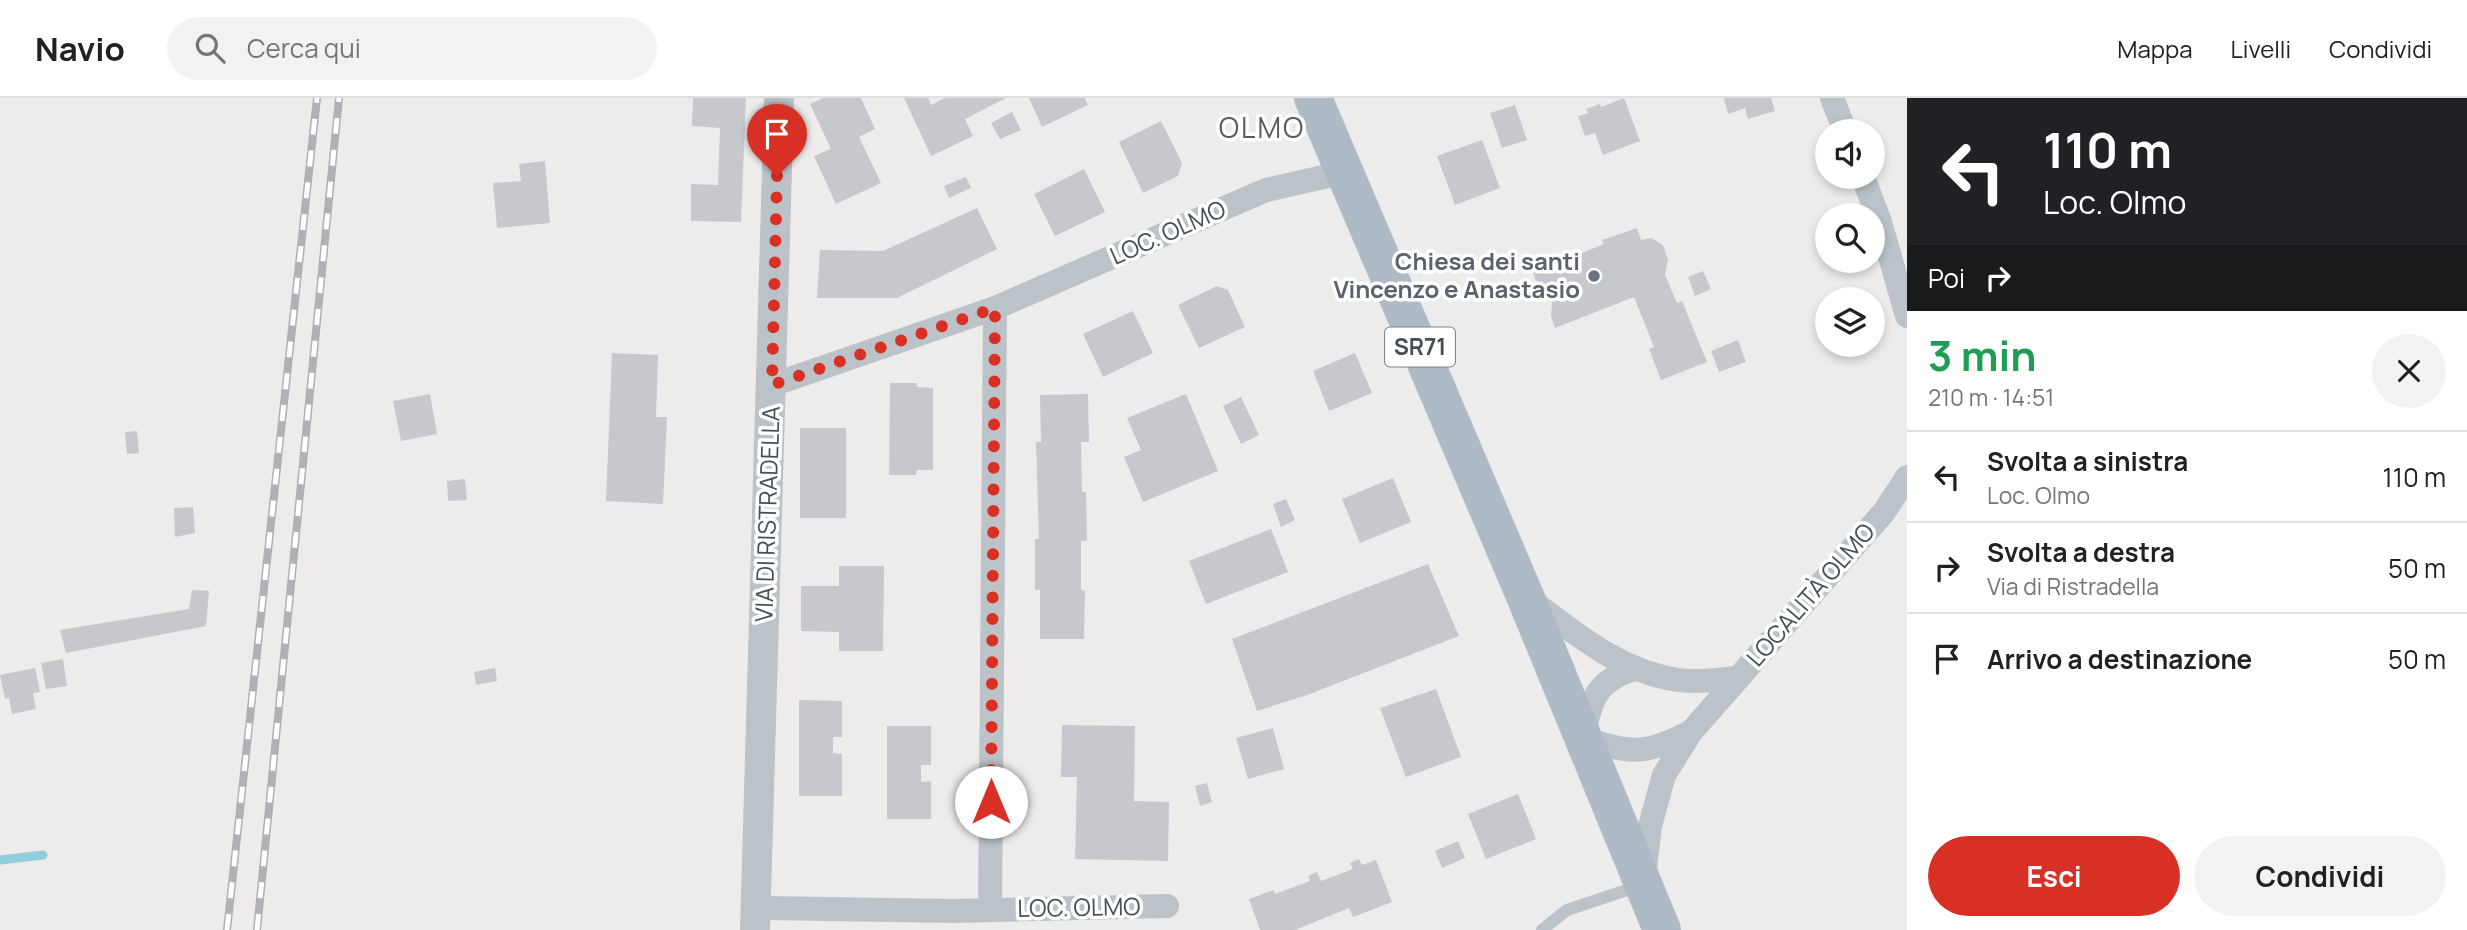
<!DOCTYPE html>
<html lang="it">
<head>
<meta charset="utf-8">
<style>
  :root { --surface:#fff; --page:#f2f2f2; --text:#202124; --muted:#757577; --line:#e0e0e0; --accent:#d93025 }
  body { margin:0; font-family:Manrope,sans-serif; background:var(--page); color:var(--text); height:100vh; display:flex; flex-direction:column; font-size:26px; white-space:nowrap }
  * { box-sizing:border-box; margin:0 }
  p { font-size:23px; color:var(--muted) }
  .icon { flex:none; width:38px; height:38px; fill:none; stroke:currentColor; stroke-width:2; stroke-linecap:round; stroke-linejoin:round }
  .map { position:relative; flex:1; overflow:hidden }
  .details { display:flex; flex-direction:column; background:var(--surface); width:560px }
  .details>* { flex:none }
  .hud { background:#202124; color:#fff; overflow:hidden }
  .buttons { position:absolute; left:1815px; top:21px; display:grid; gap:14px }
  .buttons a { display:grid; place-items:center; width:70px; height:70px; border-radius:50%; background:var(--surface); box-shadow:0 4px 10px #0003; font-size:35px }
  .pin { position:absolute; display:grid; place-items:center; width:60px; height:60px; color:#fff; margin:-72px -30px; border-radius:50% 50% 50% 0; rotate:-45deg; box-shadow:0 0 7px #0007 }
  .pin .icon { rotate:45deg }
  .me { position:absolute; width:77px; margin:-38px; rotate:0deg; stroke-linejoin:round; filter:drop-shadow(0 0 5px #0008) }
  .turn { display:flex; align-items:center; gap:24px; height:147px; padding:0 21px; font-size:32px }
  .turn .icon { width:91px; height:91px; stroke-width:2.5 }
  .turn b { display:block; font-size:49px; line-height:60px }
  .then { display:flex; align-items:center; height:66px; padding:0 21px; background:#0003; gap:14px; font-size:26px }
  .round { display:grid; place-items:center; flex:none; width:74px; height:74px; border-radius:37px; background:var(--page) }
  .summary { display:flex; align-items:center; justify-content:space-between; height:119px; padding:0 21px }
  h1 { font-size:42px; font-weight:700; line-height:52px; color:#1e9e55 }
  .primary-button { display:flex; gap:14px; margin-top:auto; padding:14px 21px }
  .primary-button a { flex:1; height:80px; border-radius:42px; background:var(--accent); color:#fff; font-size:28px; font-weight:700; line-height:80px; text-align:center }
  .primary-button a+a { background:var(--page); color:var(--text) }
  ul { padding:0; list-style:none }
  li { display:flex; align-items:center; gap:21px; height:91px; padding:0 21px; border-top:2px solid var(--line) }
  li div { flex:1 }
  li b { display:block; font-size:26px }
  li em { font-style:normal }
  header { display:flex; align-items:center; gap:42px; box-sizing:border-box; height:98px; padding:0 35px; background:var(--surface); border-bottom:2px solid var(--line) }
  header strong { font-size:33px }
  nav { display:flex; gap:38px; margin-inline-start:auto; font-size:24px }
  .search { width:490px; height:63px; background:var(--page); display:flex; align-items:center; gap:18px; box-sizing:border-box; padding:0 24px; border-radius:38px; color:var(--muted); font-size:26px }
  main { display:flex; flex:1; min-height:0 }
  .map>svg:first-child { display:block }
  .lines { fill:none; stroke-linecap:round; stroke-linejoin:round }
  .stream { stroke:#90cedf; stroke-width:9 }
  .building { fill:#c7c8ce }
  .service { stroke:#bbc3c9; stroke-width:12 }
  .minor { stroke:#bbc3c9; stroke-width:24 }
  .tertiary { stroke:#bbc3c9; stroke-width:30 }
  .primary { stroke:#aebbc7; stroke-width:38 }
  .rail-casing { stroke:#aeb1b5; stroke-width:8 }
  .rail { stroke:#fff; stroke-width:5; stroke-dasharray:16; stroke-linecap:butt }
  .route { stroke:#d93025; stroke-width:12; stroke-dasharray:0 21.6 }
  .worship-dot { fill:#6b7280; stroke:#fff; stroke-width:2.5 }
  .labels { text-anchor:middle; stroke-width:7; stroke-linejoin:round; paint-order:stroke }
  .shield { fill:#fff; stroke:#7e8489; stroke-width:2 }
  .shield-label { font-size:23px; font-weight:bold; fill:#464f56 }
  .street-label { font-size:24px; fill:#464f56; stroke:#fff }
  .worship-label { font-size:24px; font-weight:bold; fill:#5b616d; stroke:#fff; text-anchor:end }
  .quarter-label { font-size:28px; letter-spacing:2px; fill:#595c5f; stroke:#fff }
</style>
</head>
<body>
<header>
<strong>Navio</strong>
<div class="search"><svg class="icon" aria-label="search" viewBox="0 0 24 24"><circle cx="10" cy="10" r="6"/><path d="M15 15l6 6"/></svg>Cerca qui</div>
<nav><a>Mappa</a><a>Livelli</a><a>Condividi</a></nav>
</header>
<main>
<div class="map">
<svg width="1907" height="832" viewBox="0 0 1907 832">
  <rect width="100%" height="100%" fill="#eeebeb"/>
  <g class="lines">
    <!-- stream -->
    <path class="stream" d="M0 762 43 757"/>
  </g>
  <!-- building -->
  <g class="building">
    <path d="M693 0H746L741 124 691 123V86L718 87 720 30 692 28Z"/>
    <path d="M823 0H861L875 31 859 39 881 85 836 106 814 58 831 51 810 6Z"/>
    <path d="M904 0H928L931 7 945 0H1006L965 21 973 38 931 58Z"/>
    <path d="M1029 0H1085L1088 7 1042 29Z"/>
    <path d="M1624 0 1640 43 1603 57 1595 35 1585 38 1578 18 1588 15 1586 11 1600 6 1601 9Z"/>
    <path d="M1724 0H1771L1775 13 1748 21 1745 10 1728 16Z"/>
    <path d="M1515 7 1527 42 1502 50 1490 15Z"/>
    <path d="M1012 14 1021 32 1000 41 991 25Z"/>
    <path d="M1161 23 1182 65 1178 78 1143 95 1119 44Z"/>
    <path d="M1482 42 1500 90 1455 107 1437 58Z"/>
    <path d="M545 63 550 125 497 130 493 85 521 83 519 66Z"/>
    <path d="M1084 71 1105 114 1055 138 1034 96Z"/>
    <path d="M966 79 971 90 949 100 944 88Z"/>
    <path d="M977 110 997 151 897 200H817L820 152 883 153Z"/>
    <path d="M1637 130 1641 142 1651 140 1663 147 1668 162 1665 177 1677 205 1682 203 1707 264 1661 282 1649 251 1654 249 1634 199 1555 230 1551 218 1552 204 1546 190 1536 183 1533 175 1604 146 1602 142Z"/>
    <path d="M1703 173 1711 191 1695 198 1688 179Z"/>
    <path d="M1217 188 1228 192 1245 229 1199 250 1178 207Z"/>
    <path d="M1133 213 1153 255 1103 279 1083 236Z"/>
    <path d="M1738 242 1746 264 1719 274 1711 253Z"/>
    <path d="M612 255 658 257 656 319H667L663 406 606 403Z"/>
    <path d="M1355 255 1372 295 1329 313 1313 273Z"/>
    <path d="M890 285H917V289L933 290V372H917L916 377H889Z"/>
    <path d="M430 296 437 336 401 343 393 303Z"/>
    <path d="M1088 296 1089 344H1081L1082 394H1086L1087 443H1081V492L1085 493 1084 541H1040V492H1035V441H1039L1036 344H1041L1040 297Z"/>
    <path d="M1186 296 1218 373 1143 404 1124 359 1141 352 1127 320Z"/>
    <path d="M1241 299 1259 337 1241 346 1223 308Z"/>
    <rect x="800" y="330" width="46" height="90"/>
    <path d="M137 333 139 355 127 356 125 334Z"/>
    <path d="M1393 380 1411 424 1360 445 1342 401Z"/>
    <path d="M465 381 467 402 448 403 447 383Z"/>
    <path d="M1286 401 1295 422 1281 429 1273 406Z"/>
    <path d="M193 409 195 435 175 439 174 410Z"/>
    <path d="M1271 431 1288 474 1206 506 1189 463Z"/>
    <path d="M1428 466 1459 538 1307 597 1257 613 1232 541Z"/>
    <path d="M839 468H884L883 553H839V534L801 533V488H839Z"/>
    <path d="M192 492 209 493 206 528 66 555 60 532 189 511Z"/>
    <path d="M63 561 67 588 46 591 41 565Z"/>
    <path d="M35 570 40 594 33 595 36 611 12 616 9 600 5 601 0 577Z"/>
    <path d="M495 570 497 583 476 587 474 574Z"/>
    <path d="M1436 591 1461 659 1406 679 1380 610Z"/>
    <path d="M799 602 842 603V639H833V655L842 656V698H799Z"/>
    <path d="M1062 627 1135 628 1134 703 1169 704 1168 763 1075 761 1077 679H1061Z"/>
    <path d="M887 628H931V667H921V684L931 683V721H887Z"/>
    <path d="M1273 630 1284 671 1248 681 1236 640Z"/>
    <path d="M1207 685 1212 704 1200 708 1195 688Z"/>
    <path d="M1518 696 1536 741 1486 761 1468 716Z"/>
    <path d="M1458 743 1465 760 1442 770 1435 753Z"/>
    <path d="M1359 761 1362 767 1376 762 1392 804 1353 819 1349 810 1295 832H1260L1249 801 1273 792 1275 796 1310 783 1308 778 1317 774 1321 783 1353 771 1350 765Z"/>
  </g>
  <g class="lines">
    <!-- service -->
    <path class="service" d="M1542 832 1567 812 1639 788"/>
    <!-- minor -->
    <g class="minor">
      <path d="M1832 0 1845 33"/>
      <path d="M1863 79 1880 124 1907 218"/>
      <path d="M772 287 995 210 1266 92 1346 74"/>
      <path d="M1528 500C1575 535 1618 573 1678 582 1697 585 1719 581 1738 580"/>
      <path d="M1636 571C1597 581 1589 603 1584 640 1629 656 1647 657 1690 634"/>
      <path d="M1644 779 1650 728 1664 677 1691 634 1884 414 1907 379"/>
      <path d="M755 810 955 813 1167 808"/>
      <path d="M990 812 995 210"/>
    </g>
    <!-- tertiary -->
    <path class="tertiary" d="M755 832 779 0"/>
    <!-- primary -->
    <path class="primary" d="M1313 0 1525 498 1662 832"/>
    <!-- rail casing -->
    <g class="rail-casing">
      <g id="rail">
        <path d="M227 832 317 0"/>
        <path d="M257 832 339 0"/>
      </g>
    </g>
    <!-- rail -->
    <use href="#rail" class="rail"/>
  </g>
  <g class="lines">
    <!-- route -->
    <path class="route" d="M777 78 772 287 995 210 991 704"/>
  </g>
  <!-- markers -->
  <circle class="worship-dot" cx="1594" cy="178" r="7"/>
  <g class="labels">
    <!-- shield labels -->
    <rect class="shield" x="1385" y="229.5" width="70" height="39" rx="5"/>
    <g class="shield-label">
      <text x="1420" y="257">SR71</text>
    </g>
    <!-- street labels -->
    <g class="street-label">
      <text transform="translate(1168 135) rotate(-24)" y="8">LOC. OLMO</text>
      <text transform="translate(768 416) rotate(-88)" y="8">VIA DI RISTRADELLA</text>
      <text transform="translate(1811 497) rotate(-49)" y="8">LOCALITÀ OLMO</text>
      <text transform="translate(1079 810) rotate(-1)" y="8">LOC. OLMO</text>
    </g>
    <!-- worship labels -->
    <g class="worship-label">
      <text x="1580" y="172">Chiesa dei santi<tspan x="1580" dy="28">Vincenzo e Anastasio</tspan></text>
    </g>
    <!-- quarter labels -->
    <g class="quarter-label">
      <text x="1262" y="40">OLMO</text>
    </g>
  </g>
</svg>
<div class="buttons">
<a><svg class="icon" aria-label="sound" viewBox="0 0 24 24"><path d="M4 9h4l5-4v14l-5-4H4zM17 9q2 3 0 6"/></svg></a>
<a><svg class="icon" aria-label="search" viewBox="0 0 24 24"><circle cx="10" cy="10" r="6"/><path d="M15 15l6 6"/></svg></a>
<a><svg class="icon" aria-label="layers" viewBox="0 0 24 24"><path d="M12 4l9 5-9 5-9-5zM3 14l9 5 9-5"/></svg></a>
</div>
<div class="pin" style="left:777px;top:78px;background:#d93025"><svg class="icon" aria-label="arrive" viewBox="0 0 24 24"><path d="M6 21V4h12l-3 4 3 4H6"/></svg></div>
<svg class="me" style="left:991px;top:704px" viewBox="-20 -20 40 40"><circle r="19" fill="#fff"/><path d="M0-13L10 11 0 6-10 11z" fill="#d93025"/></svg>
</div>
<section class="details">
<div class="hud">
<div class="turn"><svg class="icon" aria-label="left" viewBox="0 0 24 24"><path d="M17 20v-9H6M10 6l-5 5 5 5"/></svg><div><b>110 m</b>Loc. Olmo</div></div>
<div class="then">Poi<svg class="icon" aria-label="right" viewBox="0 0 24 24"><path d="M7 20v-9h11M14 6l5 5-5 5"/></svg></div>
</div>
<div class="summary"><div><h1>3 min</h1><p>210 m · 14:51</p></div><a class="round"><svg class="icon" aria-label="close" viewBox="0 0 24 24"><path d="M6 6l12 12M18 6L6 18"/></svg></a></div>
<ul>
<li><svg class="icon" aria-label="left" viewBox="0 0 24 24"><path d="M17 20v-9H6M10 6l-5 5 5 5"/></svg><div><b>Svolta a sinistra</b><p>Loc. Olmo</p></div><em>110 m</em></li>
<li><svg class="icon" aria-label="right" viewBox="0 0 24 24"><path d="M7 20v-9h11M14 6l5 5-5 5"/></svg><div><b>Svolta a destra</b><p>Via di Ristradella</p></div><em>50 m</em></li>
<li><svg class="icon" aria-label="arrive" viewBox="0 0 24 24"><path d="M6 21V4h12l-3 4 3 4H6"/></svg><div><b>Arrivo a destinazione</b></div><em>50 m</em></li>
</ul>
<div class="primary-button"><a>Esci</a><a>Condividi</a></div>
</section>
</main>
</body>
</html>
